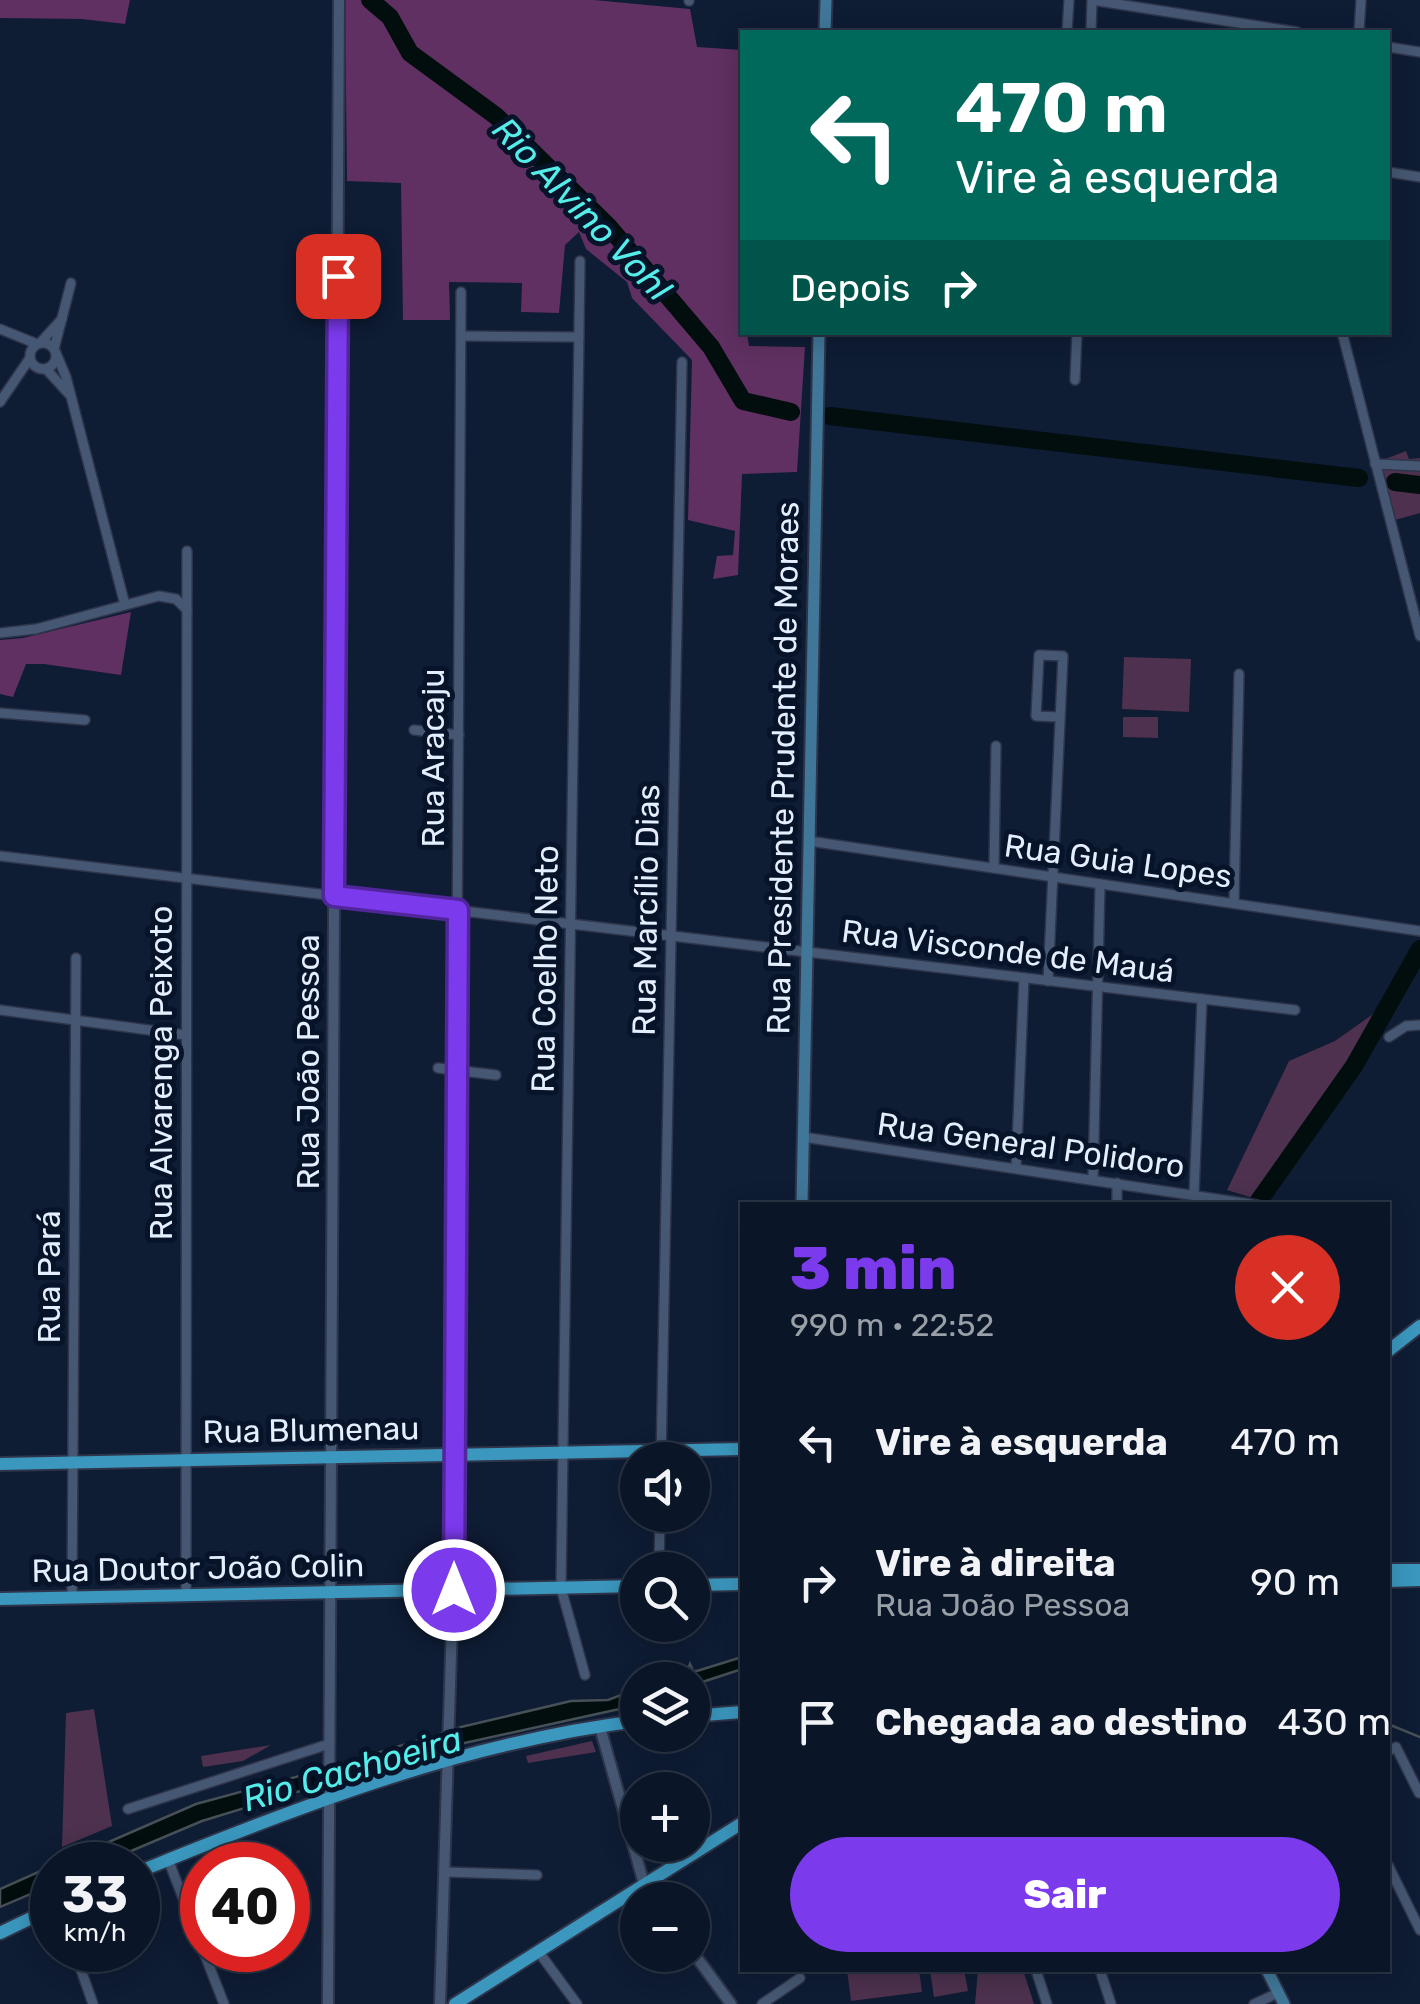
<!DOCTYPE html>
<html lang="pt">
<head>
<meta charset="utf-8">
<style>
  :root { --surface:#0a1527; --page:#131e2f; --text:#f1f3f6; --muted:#999fa7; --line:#2a3444; --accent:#7c3aed }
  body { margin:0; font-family:Rubik,sans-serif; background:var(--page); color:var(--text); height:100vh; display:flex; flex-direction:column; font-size:38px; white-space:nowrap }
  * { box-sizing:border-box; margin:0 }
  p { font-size:32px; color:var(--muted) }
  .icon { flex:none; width:55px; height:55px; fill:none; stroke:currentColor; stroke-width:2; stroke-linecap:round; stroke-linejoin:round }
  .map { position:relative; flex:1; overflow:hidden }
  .drawer { position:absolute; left:740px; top:1202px; width:650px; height:770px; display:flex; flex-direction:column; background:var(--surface); border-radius:0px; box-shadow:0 5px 25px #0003,0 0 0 2px var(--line) }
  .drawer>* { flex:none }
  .top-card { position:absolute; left:740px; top:30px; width:650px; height:305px; border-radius:0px; box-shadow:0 5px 25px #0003,0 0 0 2px var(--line); background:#00695c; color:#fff; overflow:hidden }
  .controls { position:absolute; left:620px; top:1442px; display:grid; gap:20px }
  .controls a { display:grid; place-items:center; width:90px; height:90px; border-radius:50%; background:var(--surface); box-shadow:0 5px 25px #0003,0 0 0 2px var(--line); font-size:50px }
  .speed { position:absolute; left:30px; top:1842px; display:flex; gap:20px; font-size:50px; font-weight:700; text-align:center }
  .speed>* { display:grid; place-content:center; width:130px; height:130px; border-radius:50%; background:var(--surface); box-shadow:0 5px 25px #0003,0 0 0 2px var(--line); line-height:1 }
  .speed small { font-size:25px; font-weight:400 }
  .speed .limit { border:15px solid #d22; background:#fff; color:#111 }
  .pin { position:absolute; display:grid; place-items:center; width:85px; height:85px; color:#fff; margin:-42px; border-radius:20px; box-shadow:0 5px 15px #0006 }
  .me { position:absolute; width:110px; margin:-55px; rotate:0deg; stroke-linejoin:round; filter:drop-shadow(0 0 8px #0008) }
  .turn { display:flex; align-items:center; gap:35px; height:210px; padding:0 50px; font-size:45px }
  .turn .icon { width:130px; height:130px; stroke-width:2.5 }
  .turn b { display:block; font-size:70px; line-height:85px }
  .then { display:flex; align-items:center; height:95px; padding:0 50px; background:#0003; gap:20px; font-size:38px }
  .round { display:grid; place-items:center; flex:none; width:105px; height:105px; border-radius:52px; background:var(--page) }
  .headline { display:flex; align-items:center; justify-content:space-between; height:170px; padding:0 50px }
  h1 { font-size:60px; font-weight:800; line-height:75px; color:var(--accent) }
  .cta { display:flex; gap:20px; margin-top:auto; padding:20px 50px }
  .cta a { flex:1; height:115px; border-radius:60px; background:var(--accent); color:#fff; font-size:40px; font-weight:800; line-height:115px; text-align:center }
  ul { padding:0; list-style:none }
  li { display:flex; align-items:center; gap:30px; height:140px; padding:0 50px }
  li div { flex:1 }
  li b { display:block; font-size:38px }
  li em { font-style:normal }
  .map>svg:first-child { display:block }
  .green { fill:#4d314e }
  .forest { fill:#5f3061 }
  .water { fill:#020d0d; stroke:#465056; stroke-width:2.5 }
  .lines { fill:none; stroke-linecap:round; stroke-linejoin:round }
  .stream { stroke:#465056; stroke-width:2.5 }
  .river { stroke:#020d0d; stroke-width:18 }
  .minor-casing { stroke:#2e3449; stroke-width:12 }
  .tertiary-casing { stroke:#2e3449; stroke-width:14 }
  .secondary-casing { stroke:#2e3449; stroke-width:15 }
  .primary-casing { stroke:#2e3449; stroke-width:16 }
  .minor { stroke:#455772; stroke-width:9 }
  .tertiary { stroke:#455772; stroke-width:10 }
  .secondary { stroke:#407798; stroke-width:11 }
  .primary { stroke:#3b97be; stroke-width:12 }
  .route-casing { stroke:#51269a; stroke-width:25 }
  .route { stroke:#7c3aed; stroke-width:18 }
  .labels { text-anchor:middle; stroke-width:10; stroke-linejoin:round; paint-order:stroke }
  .street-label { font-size:32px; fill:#e4eeff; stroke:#061329 }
  .water-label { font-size:35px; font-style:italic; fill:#54ede9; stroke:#061329 }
</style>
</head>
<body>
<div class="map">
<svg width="1420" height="2004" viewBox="0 0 1420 2004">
  <rect width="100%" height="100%" fill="#0e1c34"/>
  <!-- green -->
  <g class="green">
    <path d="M1406 451 1409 459 1420 458V513L1395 520 1380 461Z"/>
    <path d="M1124 657 1191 659 1189 712 1122 709Z"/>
    <path d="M1123 717H1158V738L1123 737Z"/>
    <path d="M1383 1007 1360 1048C1349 1057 1348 1072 1340 1084 1334 1093 1323 1099 1318 1108 1310 1120 1308 1131 1304 1145L1273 1171 1262 1191 1253 1198 1227 1190 1289 1061 1335 1041Z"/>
    <path d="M94 1709 112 1826 62 1847 66 1713Z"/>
    <path d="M592 1741 596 1752 528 1763 526 1756Z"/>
    <path d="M271 1745 243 1761 203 1767 201 1756Z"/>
    <path d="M847 1970H919L922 1992 851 2001Z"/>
    <path d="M930 1970H964L968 1991 934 1997Z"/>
    <path d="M978 1970H1023L1034 2004H975Z"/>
  </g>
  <!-- forest -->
  <g class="forest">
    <path d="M0 0H130L125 24 82 19 0 18Z"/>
    <path d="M345 0H594L690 9 697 47 742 50V332L747 333 749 346 805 347 797 472 742 474 738 575 713 579 717 556 733 555 735 531 688 520 692 360 632 298 627 282 586 249 579 232 565 245 559 313 521 312 522 283 449 282 450 320H403L401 183 347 181Z"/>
    <path d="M131 612 121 675 44 664H26L13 697 0 694V640L23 638Z"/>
  </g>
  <!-- water -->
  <g class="water">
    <path d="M742 1657V1669L693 1685 692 1680H664L686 1674 690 1664 693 1671H697Z"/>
    <path d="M637 1689V1703L624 1708 437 1749 202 1821 98 1865H56L196 1804 329 1768 461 1727 571 1701 608 1700Z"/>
    <path d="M52 1866V1885L0 1907V1889Z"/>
  </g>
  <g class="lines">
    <!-- stream -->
    <path class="stream" d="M1388 1724 1420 1737"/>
    <!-- river -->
    <g class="river">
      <path d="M370 0 390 17 410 53 496 116 609 227 711 347 743 401 791 412"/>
      <path d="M830 416 1359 478"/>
      <path d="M1395 482 1420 485"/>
      <path d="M1256 1205 1354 1066 1420 949"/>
    </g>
    <!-- minor casing -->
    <g class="minor-casing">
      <g id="minor">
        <path d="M689 1V0"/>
        <path d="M1067 32 1069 0"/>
        <path d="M1091 32 1092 0 1297 32"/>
        <path d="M1359 32 1361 0"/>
        <path d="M1388 47 1420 52"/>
        <path d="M1388 172 1420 177"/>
        <path d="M580 261 561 1588 585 1675"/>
        <path d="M0 329 37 344"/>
        <path d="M1342 332 1420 636"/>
        <path d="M461 336 579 337"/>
        <circle cx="43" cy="356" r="13"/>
        <path d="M40 343 62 319"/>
        <path d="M54 349 71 283"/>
        <path d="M56 353 66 377 125 605"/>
        <path d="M46 369 69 394"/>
        <path d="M1075 380 1077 332"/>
        <path d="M0 402 30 358"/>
        <path d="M1375 464 1420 466"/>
        <path d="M0 633 36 629 159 596 176 599 187 610"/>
        <path d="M0 713 85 720"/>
        <path d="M414 730 459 735"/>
        <path d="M809 841 1420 931"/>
        <path d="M0 856 1295 1010"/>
        <path d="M994 868 996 746"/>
        <path d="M1234 903 1239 674"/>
        <path d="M1048 981 1063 656 1039 655 1036 716 1060 717"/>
        <path d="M0 1010 186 1035"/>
        <path d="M1389 1037 1406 1026 1420 1025"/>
        <path d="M438 1068 496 1075"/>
        <path d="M803 1137 1257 1205"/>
        <path d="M1016 1168 1024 978"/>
        <path d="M1093 1179 1100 884"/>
        <path d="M1194 1194 1202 999"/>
        <path d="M1117 1205V1183"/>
        <path d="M454 1455 461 292"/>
        <path d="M661 1460 682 362"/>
        <path d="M659 1570 660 1515"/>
        <path d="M186 1595 187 551"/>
        <path d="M72 1598 76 958"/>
        <path d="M1388 1751 1396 1747 1419 1793"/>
        <path d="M128 1809 329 1744"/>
        <path d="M168 1859 202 1948"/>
        <path d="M1388 1865 1420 1930"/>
        <path d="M445 1872 537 1875"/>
        <path d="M74 1950 93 2004"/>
        <path d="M203 1950 224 2004"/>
        <path d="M538 1951 577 2004"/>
        <path d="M1036 1970 1047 2004"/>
        <path d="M1100 1970 1111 2004"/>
        <path d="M762 2004 800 1978"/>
        <path d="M1254 2004 1278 1993"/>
      </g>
    </g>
    <!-- tertiary casing -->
    <g class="tertiary-casing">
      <g id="tertiary">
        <path d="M600 1727 644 1884 655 1900"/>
        <path d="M692 1951 731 2004"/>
        <path d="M328 2004 339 0"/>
        <path d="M440 2004 453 1590 454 1455"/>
      </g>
    </g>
    <!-- secondary casing -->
    <g class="secondary-casing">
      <g id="secondary">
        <path d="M825 32 826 0"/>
        <path d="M802 1205 819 332"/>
        <path d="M1267 1970 1284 2004"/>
      </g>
    </g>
    <!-- primary casing -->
    <g class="primary-casing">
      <g id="primary">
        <path d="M1388 1351 1420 1326"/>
        <path d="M0 1464 742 1449"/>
        <path d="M1388 1570H1420"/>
        <path d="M1388 1581 1420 1580"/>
        <path d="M692 1585 742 1584"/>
        <path d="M0 1599 638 1586"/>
        <path d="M692 1716 742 1712"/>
        <path d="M138 1872C297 1807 465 1742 638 1721"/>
        <path d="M0 1933 52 1908"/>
        <path d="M455 2004 742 1823"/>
      </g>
    </g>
    <!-- minor -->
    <use href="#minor" class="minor"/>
    <!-- tertiary -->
    <use href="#tertiary" class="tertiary"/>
    <!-- secondary -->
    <use href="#secondary" class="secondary"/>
    <!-- primary -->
    <use href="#primary" class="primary"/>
  </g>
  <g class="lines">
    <!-- route casing -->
    <g class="route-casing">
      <path id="route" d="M338 276 334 896 458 910 454 1590"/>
    </g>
    <!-- route -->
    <use href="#route" class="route"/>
  </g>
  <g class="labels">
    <!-- street labels -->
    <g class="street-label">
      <text transform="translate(433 758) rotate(-90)" y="11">Rua Aracaju</text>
      <text transform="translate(783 768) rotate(-89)" y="11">Rua Presidente Prudente de Moraes</text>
      <text transform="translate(1118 861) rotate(8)" y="11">Rua Guia Lopes</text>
      <text transform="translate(646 910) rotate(-89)" y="11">Rua Marcílio Dias</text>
      <text transform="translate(1008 951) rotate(7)" y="11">Rua Visconde de Mauá</text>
      <text transform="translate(545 969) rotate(-89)" y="11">Rua Coelho Neto</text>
      <text transform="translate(308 1062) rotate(-90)" y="11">Rua João Pessoa</text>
      <text transform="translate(161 1073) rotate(-90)" y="11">Rua Alvarenga Peixoto</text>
      <text transform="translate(1031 1145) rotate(8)" y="11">Rua General Polidoro</text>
      <text transform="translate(49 1277) rotate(-90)" y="11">Rua Pará</text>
      <text transform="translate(311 1430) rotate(-1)" y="11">Rua Blumenau</text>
      <text transform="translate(198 1568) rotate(-1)" y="11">Rua Doutor João Colin</text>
    </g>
    <!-- water labels -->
    <g class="water-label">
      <text transform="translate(582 209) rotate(46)" y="12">Rio Alvino Vohl</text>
      <text transform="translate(352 1769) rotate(-16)" y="12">Rio Cachoeira</text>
    </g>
  </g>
</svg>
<div class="controls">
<a><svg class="icon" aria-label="sound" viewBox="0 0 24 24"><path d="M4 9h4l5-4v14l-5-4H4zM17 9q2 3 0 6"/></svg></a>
<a><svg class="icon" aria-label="search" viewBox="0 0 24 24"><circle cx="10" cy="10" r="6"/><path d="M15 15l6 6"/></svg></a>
<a><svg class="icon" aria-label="layers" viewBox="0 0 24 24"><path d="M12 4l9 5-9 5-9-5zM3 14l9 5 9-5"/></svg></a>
<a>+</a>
<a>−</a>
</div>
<div class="speed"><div>33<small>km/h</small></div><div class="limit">40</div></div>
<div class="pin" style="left:338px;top:276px;background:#d93025"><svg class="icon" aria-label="arrive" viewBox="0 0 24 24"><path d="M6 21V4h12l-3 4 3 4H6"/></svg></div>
<svg class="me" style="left:454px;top:1590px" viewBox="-20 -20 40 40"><circle r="17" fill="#7c3aed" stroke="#fff" stroke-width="3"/><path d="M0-11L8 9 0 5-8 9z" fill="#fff"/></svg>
<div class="top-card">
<div class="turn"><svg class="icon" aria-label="left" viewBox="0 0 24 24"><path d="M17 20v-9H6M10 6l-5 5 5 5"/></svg><div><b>470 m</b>Vire à esquerda</div></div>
<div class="then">Depois<svg class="icon" aria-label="right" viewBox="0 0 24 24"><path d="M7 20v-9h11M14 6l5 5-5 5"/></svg></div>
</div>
<section class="drawer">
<div class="headline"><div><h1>3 min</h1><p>990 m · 22:52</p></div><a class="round" style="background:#d93025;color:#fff"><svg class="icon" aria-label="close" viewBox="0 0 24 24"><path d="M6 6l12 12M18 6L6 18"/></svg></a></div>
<ul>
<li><svg class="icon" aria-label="left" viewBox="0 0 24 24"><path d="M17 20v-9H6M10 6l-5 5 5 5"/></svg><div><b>Vire à esquerda</b></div><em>470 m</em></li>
<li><svg class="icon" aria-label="right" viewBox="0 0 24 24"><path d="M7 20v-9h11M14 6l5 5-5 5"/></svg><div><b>Vire à direita</b><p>Rua João Pessoa</p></div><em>90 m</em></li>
<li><svg class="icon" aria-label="arrive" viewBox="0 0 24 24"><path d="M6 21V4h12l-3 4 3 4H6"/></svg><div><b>Chegada ao destino</b></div><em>430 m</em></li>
</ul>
<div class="cta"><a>Sair</a></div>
</section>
</div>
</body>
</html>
